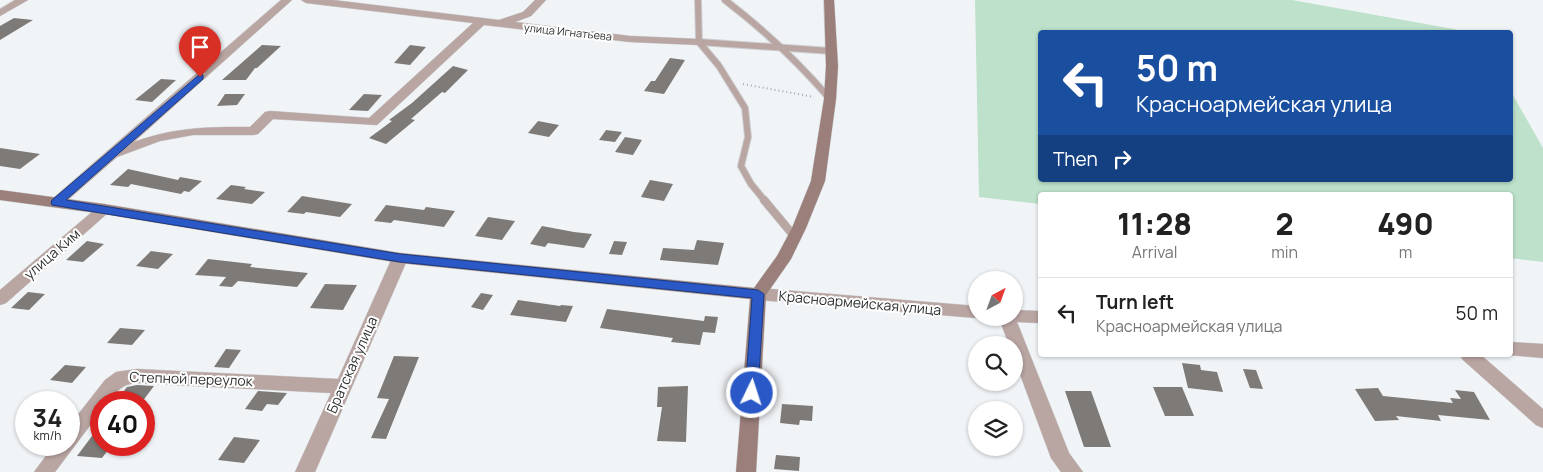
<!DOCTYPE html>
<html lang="en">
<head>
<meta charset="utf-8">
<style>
  :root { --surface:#fff; --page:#f2f2f2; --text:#222; --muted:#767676; --line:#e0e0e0 }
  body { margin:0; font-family:Manrope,sans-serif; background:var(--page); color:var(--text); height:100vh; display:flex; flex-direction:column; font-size:19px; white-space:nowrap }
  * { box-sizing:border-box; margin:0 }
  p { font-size:16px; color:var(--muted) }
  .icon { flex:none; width:28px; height:28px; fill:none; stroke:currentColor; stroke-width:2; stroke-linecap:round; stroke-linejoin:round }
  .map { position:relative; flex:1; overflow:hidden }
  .sheet { position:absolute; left:1038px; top:192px; width:475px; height:165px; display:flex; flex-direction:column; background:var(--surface); border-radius:5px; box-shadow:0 1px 4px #0004 }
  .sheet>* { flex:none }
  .hud { position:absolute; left:1038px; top:30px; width:475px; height:152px; border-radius:5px; box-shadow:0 1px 4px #0004; background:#1a4fa0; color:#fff; overflow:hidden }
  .needle { width:32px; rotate:41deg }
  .controls { position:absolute; left:968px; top:271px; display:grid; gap:10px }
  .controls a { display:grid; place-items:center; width:55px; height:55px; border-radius:50%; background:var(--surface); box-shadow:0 1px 4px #0004; font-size:25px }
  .speed { position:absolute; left:15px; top:391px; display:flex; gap:10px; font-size:25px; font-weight:700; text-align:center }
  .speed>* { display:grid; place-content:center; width:65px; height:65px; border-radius:50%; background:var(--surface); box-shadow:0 1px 4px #0004; line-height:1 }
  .speed small { font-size:12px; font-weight:400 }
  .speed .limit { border:8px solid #d22; background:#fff; color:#111 }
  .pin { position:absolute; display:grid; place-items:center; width:42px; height:42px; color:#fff; margin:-51px -21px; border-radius:50% 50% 50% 0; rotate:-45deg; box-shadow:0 0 5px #0007 }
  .pin .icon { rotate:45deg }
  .me { position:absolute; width:55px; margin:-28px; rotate:4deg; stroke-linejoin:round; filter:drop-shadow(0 0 4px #0008) }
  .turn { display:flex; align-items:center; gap:18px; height:105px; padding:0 15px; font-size:22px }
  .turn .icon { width:65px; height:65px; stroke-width:2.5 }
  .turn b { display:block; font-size:35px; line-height:42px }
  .then { display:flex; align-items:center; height:48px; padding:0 15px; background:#0003; gap:10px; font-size:19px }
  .eta { display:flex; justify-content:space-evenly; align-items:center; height:85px; text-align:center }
  .eta b { font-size:30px; font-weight:800; line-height:35px }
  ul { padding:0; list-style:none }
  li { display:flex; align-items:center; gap:15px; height:70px; padding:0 15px; border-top:1px solid var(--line) }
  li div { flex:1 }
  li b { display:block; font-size:19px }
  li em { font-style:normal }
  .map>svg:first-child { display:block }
  .green { fill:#bde1ca }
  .building { fill:#7d7a77 }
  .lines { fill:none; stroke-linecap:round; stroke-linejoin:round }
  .lane-far1-casing { stroke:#ced1d3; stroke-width:8 }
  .lane-casing { stroke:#ced1d3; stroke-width:9 }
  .street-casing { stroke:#ced1d3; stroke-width:1 }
  .secondary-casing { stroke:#ced1d3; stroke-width:1 }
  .path { stroke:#a5a7aa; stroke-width:2; stroke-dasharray:1 3; stroke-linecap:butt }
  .lane-far1 { stroke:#b9a5a2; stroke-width:6 }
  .lane { stroke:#b9a5a2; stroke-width:8 }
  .street { fill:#b9a5a2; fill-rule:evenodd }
  .secondary { fill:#9b7f7b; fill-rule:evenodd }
  .route { fill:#2a59c7; stroke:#1b3a81 }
  .labels { text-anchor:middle; stroke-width:4; stroke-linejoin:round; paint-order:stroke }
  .far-street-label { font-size:11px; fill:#2f3031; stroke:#fff }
  .street-label { font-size:14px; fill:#2f3031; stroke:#fff }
</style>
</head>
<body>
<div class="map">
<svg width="1543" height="472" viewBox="0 0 1543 472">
  <rect width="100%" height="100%" fill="#f1f4f7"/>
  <!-- green -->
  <path class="green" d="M975 0H1292L1470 32H1040V180H1510V90L1543 148V262L1510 258V195H1040V204L979 197Z"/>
  <!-- building -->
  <g class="building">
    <path d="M14 18 33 20 0 40V26Z"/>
    <path d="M262 45 281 46 257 68H255L246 80H222Z"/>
    <path d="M410 45 426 47 410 65 394 63Z"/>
    <path d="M670 58 685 60 664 94 644 91 651 81H655Z"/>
    <path d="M453 66 468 70 445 93 442 92 411 119 415 120 386 144 369 138 392 121 389 120 412 103Z"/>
    <path d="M161 79 176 80 152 102 135 100Z"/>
    <path d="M225 94H245L237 105 217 106Z"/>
    <path d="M364 94 382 95 368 111 349 110Z"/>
    <path d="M538 121 559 125 549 137 528 133Z"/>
    <path d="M606 130 622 132 615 142 599 140Z"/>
    <path d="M625 137 642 140 633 155 615 152Z"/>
    <path d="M0 148 40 154 20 169 0 166Z"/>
    <path d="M128 169 178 180 180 177 202 181 189 192 184 191 181 194 131 184 128 187 110 185Z"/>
    <path d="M650 180 673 184 664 201 641 197Z"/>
    <path d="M231 185 246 187 244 189 265 192 252 204 216 199Z"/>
    <path d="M302 196 352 204 340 217 306 212 304 214 287 212Z"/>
    <path d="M386 205 424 210 426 207 455 211 444 227 394 220 391 223 374 221Z"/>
    <path d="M488 217 515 221 502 240 475 236Z"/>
    <path d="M542 226 574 232 592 234 584 248 548 243 545 247 530 244Z"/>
    <path d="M697 240 724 243 718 265 660 260 663 248 694 250Z"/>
    <path d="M87 241 104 244 83 262 66 260Z"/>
    <path d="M614 241 627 242 622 255 609 254Z"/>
    <path d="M151 251 173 254 158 269 136 266Z"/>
    <path d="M208 259 252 264 250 267 308 273 297 287 238 281 232 287 219 286 226 277 195 275Z"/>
    <path d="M325 284 357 285 343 310 310 308Z"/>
    <path d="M28 292 45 294 29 310 11 308Z"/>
    <path d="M481 293 493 295 483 310 471 307Z"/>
    <path d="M518 300 560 306 561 305 573 306 566 322 510 315Z"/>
    <path d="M607 309 704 321 705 316 718 317 715 333 703 332 700 345 671 342 673 338 600 328Z"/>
    <path d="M120 328 145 330 132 345 107 343Z"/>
    <path d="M226 349 241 350 229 368 214 367Z"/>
    <path d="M394 356 419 357 386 439 371 438 389 399 377 398Z"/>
    <path d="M1182 363 1200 365 1201 370 1217 372 1223 392 1188 388Z"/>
    <path d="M65 365 86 367 72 383 50 380Z"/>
    <path d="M1243 369 1256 370 1263 389 1250 388Z"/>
    <path d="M137 385 154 386 142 402H115L127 387Z"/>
    <path d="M688 386 686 442 657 441 662 407H657L658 387Z"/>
    <path d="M1153 387H1182L1194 416H1165Z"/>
    <path d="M1378 388 1383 396 1453 403 1450 398 1461 399 1455 390 1474 392 1490 420 1438 415 1441 421 1396 416 1399 420 1375 421 1355 389Z"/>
    <path d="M258 391 287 393 278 405 267 404 262 411 245 409Z"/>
    <path d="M1065 391H1091L1111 447H1084Z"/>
    <path d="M782 404 813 406 812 421 800 420 799 425 780 423Z"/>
    <path d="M101 424V445H112L102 458 77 456Z"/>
    <path d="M234 437 260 440 244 463 218 460Z"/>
    <path d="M776 455 800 457 799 471 774 469Z"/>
  </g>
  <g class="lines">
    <!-- lane-far1 casing -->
    <g class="lane-far1-casing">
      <g id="lane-far1">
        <path d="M698 0 699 42 719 66 745 108 748 137 741 166 751 184 765 201"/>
        <path d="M725 0C763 29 799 63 830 99"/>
        <path d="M699 42 831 51"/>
      </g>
    </g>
    <!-- lane casing -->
    <g class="lane-casing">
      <path id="lane" d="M764 200 794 236"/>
    </g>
    <!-- street casing -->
    <g class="street-casing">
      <g id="street">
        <path d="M15 0H28L0 16V9Z"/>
        <path d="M281 0H292L134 142C176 127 206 127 250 127L265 112 270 111 369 118 473 23 306 3 301 0H333L499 20 523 12 535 0H546L531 16 515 22 630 36 699 39 705 42 699 45 630 42 484 25 377 125 273 119 258 134 253 135H193L160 141 117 157 61 206H51L49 203 51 200Z"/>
        <path d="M104 204 109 206 111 209 109 212 6 303 0 305V290L99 206Z"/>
        <path d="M400 253 405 254 408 258 315 472H295L331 393 137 383C122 384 117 391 108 402H101V411L55 472H34L54 445H69V426L105 380 116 372 137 369 338 379 392 258 395 254Z"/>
        <path d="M758 288 976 306V318H978H976L758 300 752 298 750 294 752 290Z"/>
        <path d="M1014 310 1040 311V323L1017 322 1069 453 1083 472H1061L1051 458 1014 358V345H1009L999 318H1014Z"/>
        <path d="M1510 342 1543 344V358L1508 355H1510Z"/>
        <path d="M1460 355H1481L1543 409V428L1536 425 1463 360Z"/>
      </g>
    </g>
    <!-- secondary casing -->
    <g class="secondary-casing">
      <path id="secondary" d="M824 0H834L838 66 836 99 825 181 806 228 791 259 766 295 756 472H736L750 299 400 263 104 214 0 200V190L104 204 400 253 754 288 777 256 792 228 811 181 824 99 826 66Z"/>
    </g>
    <!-- path -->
    <path class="path" d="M743 84 814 97"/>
    <!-- lane-far1 -->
    <use href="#lane-far1" class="lane-far1"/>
    <!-- lane -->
    <use href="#lane" class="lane"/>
    <!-- street -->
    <use href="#street" class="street"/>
    <!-- secondary -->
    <use href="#secondary" class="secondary"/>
  </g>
  <!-- route -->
  <path class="route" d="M200 74 203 75V79L66 200 400 254 758 290 764 294 758 393 756 397 752 399 747 397 745 393 752 298 400 262 52 205 51 203 52 200Z"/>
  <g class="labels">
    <!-- far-street labels -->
    <g class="far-street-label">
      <text transform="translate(568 32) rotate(6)" y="4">улица Игнатьева</text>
    </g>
    <!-- street labels -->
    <g class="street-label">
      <text transform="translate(52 254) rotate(-41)" y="5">улица Ким</text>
      <text transform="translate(860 303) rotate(5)" y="5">Красноармейская улица</text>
      <text transform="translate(352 365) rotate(-66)" y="5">Братская улица</text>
      <text transform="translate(191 379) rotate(2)" y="5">Степной переулок</text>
    </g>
  </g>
</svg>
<div class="controls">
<a><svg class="needle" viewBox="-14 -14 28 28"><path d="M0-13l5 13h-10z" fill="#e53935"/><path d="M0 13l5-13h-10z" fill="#767676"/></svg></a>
<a><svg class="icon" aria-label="search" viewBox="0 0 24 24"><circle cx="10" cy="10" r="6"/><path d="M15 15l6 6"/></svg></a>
<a><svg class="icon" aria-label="layers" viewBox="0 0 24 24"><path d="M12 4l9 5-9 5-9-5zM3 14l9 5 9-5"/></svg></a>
</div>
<div class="speed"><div>34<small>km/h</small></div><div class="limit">40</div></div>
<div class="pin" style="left:200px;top:77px;background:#d93025"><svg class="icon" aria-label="arrive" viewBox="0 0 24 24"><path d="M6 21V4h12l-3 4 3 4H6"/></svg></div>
<svg class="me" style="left:752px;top:393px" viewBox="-20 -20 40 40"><circle r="17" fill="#2a59c7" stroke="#fff" stroke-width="3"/><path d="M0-11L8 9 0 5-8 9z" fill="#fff"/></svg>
<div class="hud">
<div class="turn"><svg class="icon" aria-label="left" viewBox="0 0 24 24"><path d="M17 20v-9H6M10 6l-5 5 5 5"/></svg><div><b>50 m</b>Красноармейская улица</div></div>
<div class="then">Then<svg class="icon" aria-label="right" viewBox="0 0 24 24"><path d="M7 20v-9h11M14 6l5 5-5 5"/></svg></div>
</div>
<section class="sheet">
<div class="eta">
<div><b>11:28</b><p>Arrival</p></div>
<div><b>2</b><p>min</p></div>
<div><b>490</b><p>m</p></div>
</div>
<ul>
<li><svg class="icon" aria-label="left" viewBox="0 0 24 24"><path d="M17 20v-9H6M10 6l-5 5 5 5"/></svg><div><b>Turn left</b><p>Красноармейская улица</p></div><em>50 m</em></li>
</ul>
</section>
</div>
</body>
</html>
